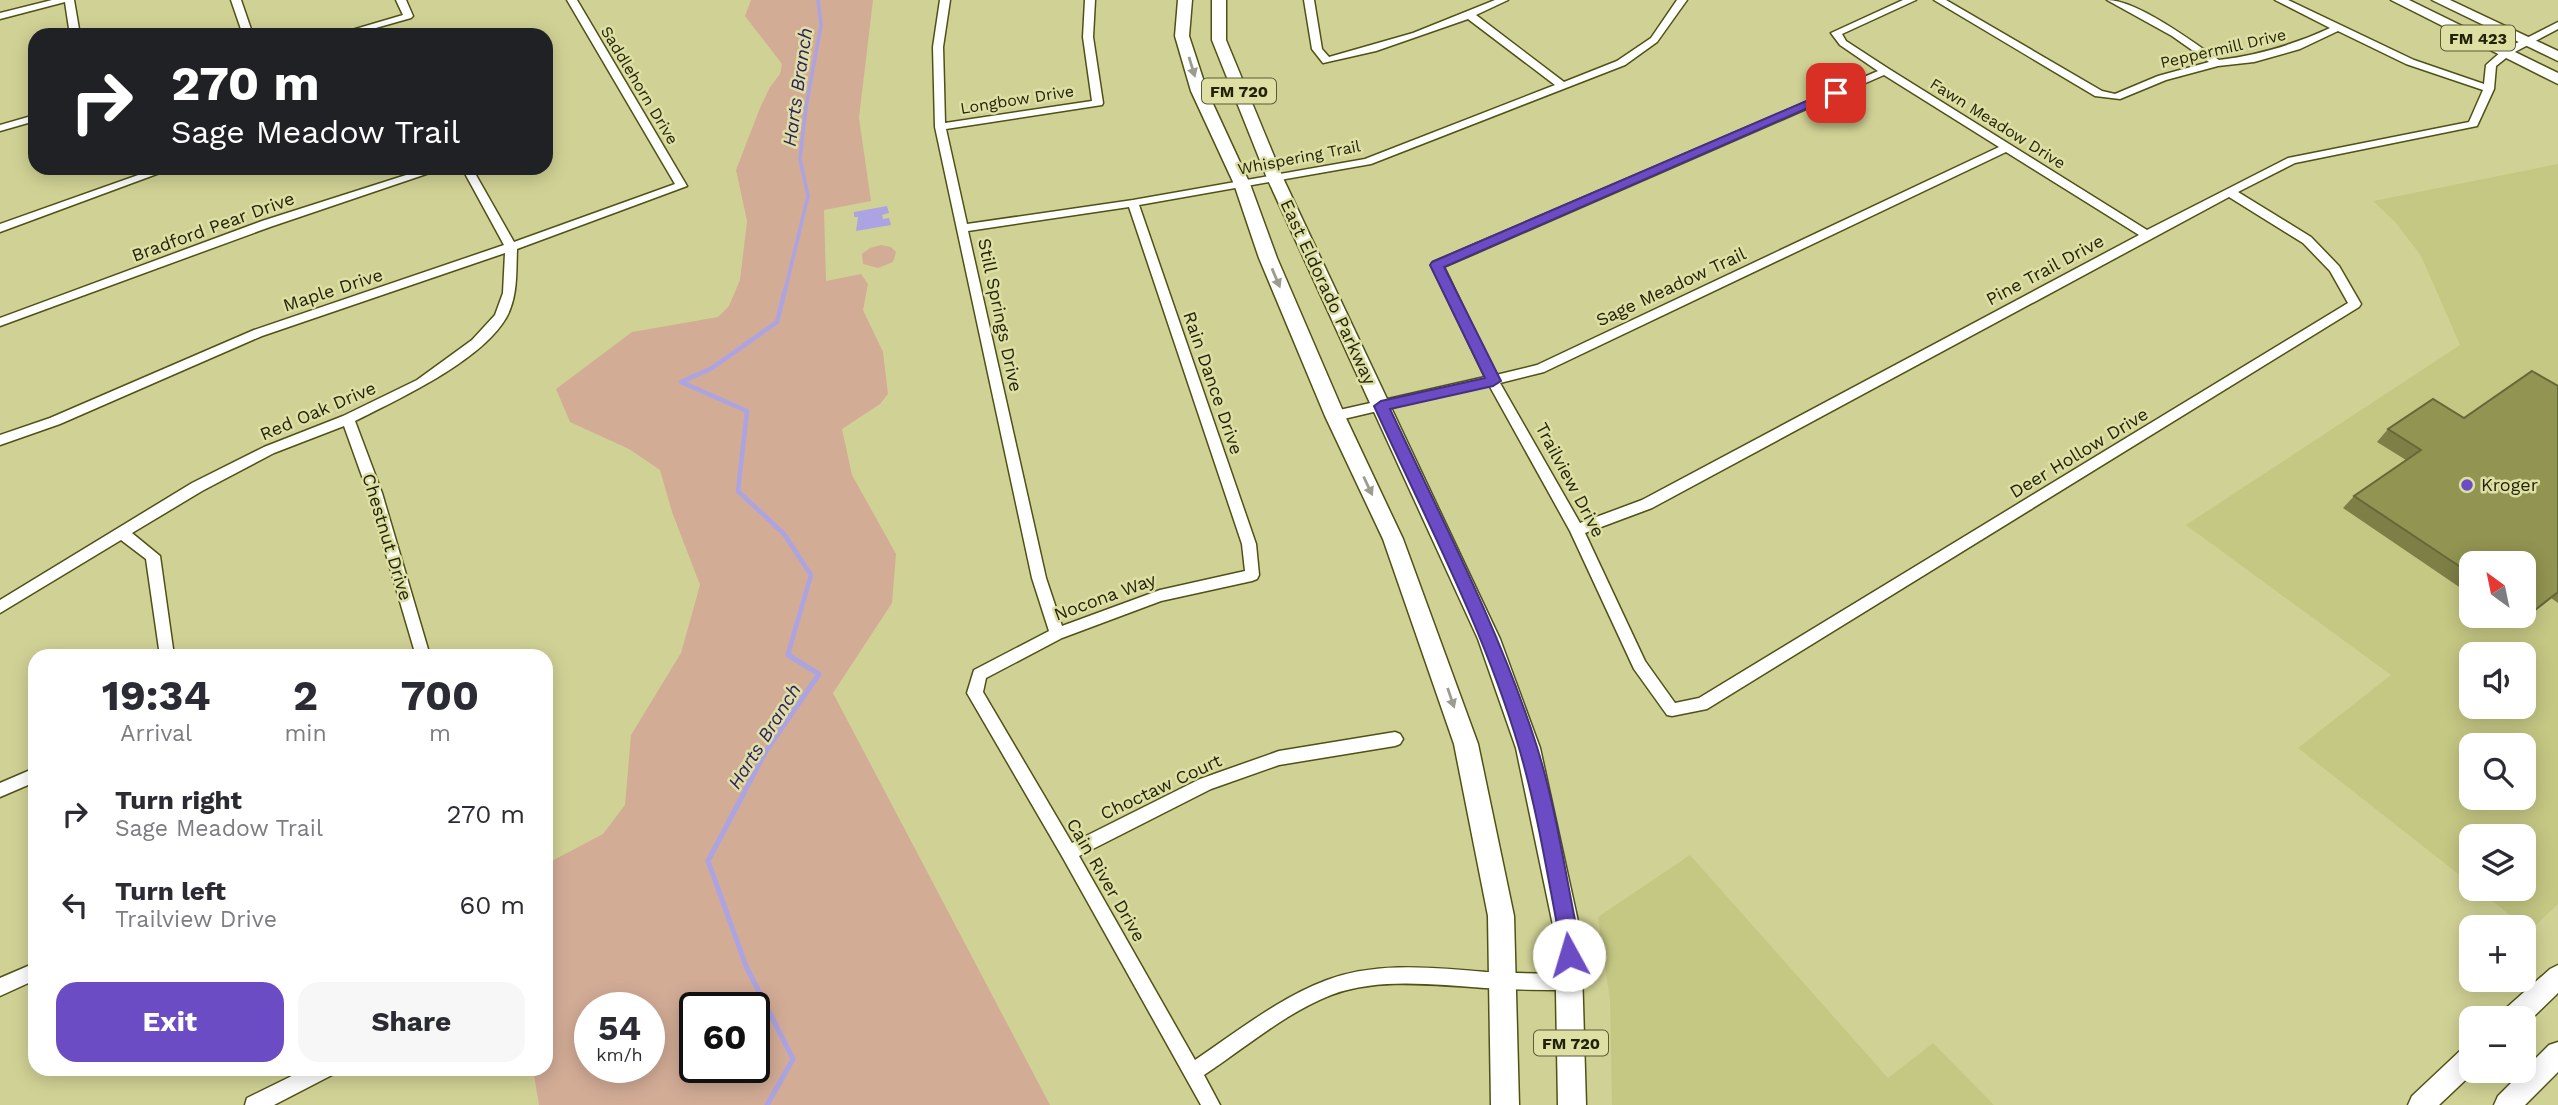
<!DOCTYPE html>
<html lang="en">
<head>
<meta charset="utf-8">
<style>
  :root { --surface:#fff; --page:#f7f7f7; --text:#2b2b33; --muted:#7c7c81; --accent:#6b4cc5 }
  body { margin:0; font-family:"Work Sans",sans-serif; background:var(--page); color:var(--text); height:100vh; display:flex; flex-direction:column; font-size:26px; white-space:nowrap }
  * { box-sizing:border-box; margin:0 }
  p { font-size:23px; color:var(--muted) }
  .icon { flex:none; width:38px; height:38px; fill:none; stroke:currentColor; stroke-width:2; stroke-linecap:round; stroke-linejoin:round }
  .map { position:relative; flex:1; overflow:hidden }
  .sheet { position:absolute; left:28px; top:649px; width:525px; height:427px; display:flex; flex-direction:column; background:var(--surface); border-radius:21px; box-shadow:0 4px 18px #0003 }
  .sheet>* { flex:none }
  .guide { position:absolute; left:28px; top:28px; width:525px; height:147px; border-radius:21px; box-shadow:0 4px 18px #0003; background:#202124; color:#fff; overflow:hidden }
  .needle { width:46px; rotate:327deg }
  .controls { position:absolute; left:2459px; top:551px; display:grid; gap:14px }
  .controls a { display:grid; place-items:center; width:77px; height:77px; border-radius:14px; background:var(--surface); box-shadow:0 4px 18px #0003; font-size:35px }
  .speed { position:absolute; left:574px; top:992px; display:flex; gap:14px; font-size:35px; font-weight:700; text-align:center }
  .speed>* { display:grid; place-content:center; width:91px; height:91px; border-radius:50%; background:var(--surface); box-shadow:0 4px 18px #0003; line-height:1 }
  .speed small { font-size:18px; font-weight:400 }
  .speed .limit { border:4px solid #111; border-radius:10px; background:#fff; color:#111 }
  .pin { position:absolute; display:grid; place-items:center; width:60px; height:60px; color:#fff; margin:-30px; border-radius:14px; box-shadow:0 4px 10px #0006 }
  .me { position:absolute; width:77px; margin:-38px; rotate:354deg; stroke-linejoin:round; filter:drop-shadow(0 0 5px #0008) }
  .turn { display:flex; align-items:center; gap:24px; height:147px; padding:0 28px; font-size:32px }
  .turn .icon { width:91px; height:91px; stroke-width:2.5 }
  .turn b { display:block; font-size:49px; line-height:60px }
  .eta { display:flex; justify-content:space-evenly; align-items:center; height:119px; text-align:center }
  .eta b { font-size:42px; font-weight:700; line-height:49px }
  .button { display:flex; gap:14px; margin-top:auto; padding:14px 28px }
  .button a { flex:1; height:80px; border-radius:21px; background:var(--accent); color:#fff; font-size:28px; font-weight:700; line-height:80px; text-align:center }
  .button a+a { background:var(--page); color:var(--text) }
  ul { padding:0; list-style:none }
  li { display:flex; align-items:center; gap:21px; height:91px; padding:0 28px }
  li div { flex:1 }
  li b { display:block; font-size:26px }
  li em { font-style:normal }
  .map>svg:first-child { display:block }
  .built { fill:#c5c883; fill-rule:evenodd }
  .green { fill:#d3ac96; fill-rule:evenodd }
  .water { fill:#aca3e2 }
  .lines { fill:none; stroke-linecap:round; stroke-linejoin:round }
  .stream-far2 { stroke:#aca3e2; stroke-width:3.5 }
  .stream-far1 { stroke:#aca3e2; stroke-width:4.5 }
  .stream { stroke:#aca3e2; stroke-width:5 }
  .minor-casing { stroke:#505115; stroke-width:3 }
  .secondary-casing { stroke:#505115; stroke-width:3 }
  .primary-casing { stroke:#505115; stroke-width:3 }
  .minor { fill:#fff; fill-rule:evenodd }
  .secondary { fill:#fff; fill-rule:evenodd }
  .primary { fill:#fff; fill-rule:evenodd }
  .wall { fill:#7e7f46 }
  .building { fill:#929451; stroke:#666839; stroke-width:2 }
  .oneway { fill:#9c9c91 }
  .route { fill:#6b4cc5; stroke:#463180; stroke-width:2 }
  .poi-dot { fill:#6b4cc5; stroke:#dde0a2; stroke-width:2.5 }
  .labels { text-anchor:middle; stroke-width:5; stroke-linejoin:round; paint-order:stroke }
  .shield { fill:#dde0a2; stroke:#5a5b38; stroke-width:2 }
  .shield-label { font-size:16px; font-weight:bold; fill:#22220a }
  .far-street-label { font-size:16px; fill:#22220a; stroke:#dde0a2 }
  .street-label { font-size:18px; fill:#22220a; stroke:#dde0a2 }
  .poi-label { font-size:18px; fill:#22220a; stroke:#dde0a2; text-anchor:start }
  .water-label { font-size:19px; font-style:italic; fill:#301c64; stroke:#dde0a2 }
</style>
</head>
<body>
<div class="map">
<svg width="2558" height="1105" viewBox="0 0 2558 1105">
  <rect width="100%" height="100%" fill="#d0d295"/>
  <!-- built -->
  <g class="built">
    <path d="M2558 164V904L2530 931 2477 889H2524V836H2471V884L2298 748 2391 675 2186 525 2460 345 2421 256 2396 223 2373 201ZM2471 564H2524V616H2471ZM2471 654H2524V707H2471ZM2471 746H2524V798H2471Z"/>
    <path d="M1690 855 1888 1078 1933 1043 1994 1105H1612L1610 1001 1598 917Z"/>
  </g>
  <!-- green -->
  <g class="green">
    <path d="M751 0H873L859 118 871 201 824 210 826 281 861 274 868 284 863 310 883 352 888 394 880 404 842 429 852 475 896 554 892 603 833 693 1050 1105H539L533 1069H546V864L603 834 625 805 631 735 681 653 700 585 672 512 660 470 629 449 570 422 556 389 632 332 718 317 729 306 740 280 747 221 736 170 760 108 770 87 780 74 782 64 745 16ZM590 1008H649V1068H590ZM695 1008H754V1068H695Z"/>
    <path d="M881 245 891 247 896 252 893 262 878 268 863 264 862 254 870 248Z"/>
  </g>
  <!-- water -->
  <path class="water" d="M887 206 889 213 882 215 883 219 889 218 891 225 856 231 858 217H854V212Z"/>
  <g class="lines">
    <!-- stream-far2 -->
    <path class="stream-far2" d="M785 291 808 196 800 159 806 107 821 25 818 0"/>
    <!-- stream-far1 -->
    <path class="stream-far1" d="M785 290 777 322 712 368 681 382 747 411 738 491 784 534 811 575 788 654"/>
    <!-- stream -->
    <path class="stream" d="M767 1105 793 1059 746 966 708 861 766 751 819 674 788 655 789 652"/>
    <!-- minor casing -->
    <g class="minor-casing">
      <g id="minor">
        <path d="M52 0H74L80 35H70L65 2 0 19V13Z"/>
        <path d="M231 0H241L253 35H243Z"/>
        <path d="M396 0H406L413 16 411 18 351 35H335L403 15Z"/>
        <path d="M567 0H577L687 186 517 249C516 272 518 297 506 318 481 361 399 399 355 421L382 493 430 656H416L368 493 344 426 274 453 202 491 132 533 160 556 174 656H160L146 559 121 540 0 613V600L192 483 264 447 343 416 417 380 472 340 495 315 503 293 505 253 262 336 60 424 0 445V435L50 418 254 330 504 245 462 168H472L514 242 675 184Z"/>
        <path d="M940 0H950L943 47 945 123 1092 101 1083 37 1085 0H1095L1093 37 1103 103 1102 105 946 129 967 224 1133 200 1365 159 1555 85 1468 19 1376 51 1323 63 1312 49 1304 0H1314L1322 49 1329 57 1413 33 1495 0H1508L1476 15 1564 82 1617 61 1651 38 1677 0H1687L1657 42 1625 65 1371 164 1139 205 1256 544 1259 575 1257 579 1252 581 1161 601 1062 638 986 678 983 692 1072 843 1200 779 1279 751 1395 732 1400 734 1403 739 1400 744 1395 746 1279 765 1211 789 1079 856 1195 1060C1238 1031 1279 998 1327 980 1379 961 1433 968 1486 972 1514 973 1543 974 1571 974L1577 976 1580 982 1577 988 1571 990C1542 990 1514 990 1485 988 1434 985 1380 977 1331 995 1285 1013 1245 1048 1204 1075L1220 1105H1201L1063 858 967 693 974 670 1049 631 1032 578 935 127 933 47ZM1129 207 1242 544 1245 571 1160 590 1062 626 1046 578 968 231Z"/>
        <path d="M1903 0H1916L1842 34 1846 41 1889 69 2147 230 2288 158 2469 122 2483 90 2406 64 2338 31 2300 49 2254 62 2218 66 2166 80 2120 99 2095 96 1934 0H1946L2102 91 2115 94 2158 76 2209 62 2172 36 2107 0C2137 0 2193 42 2219 60 2259 55 2293 45 2330 28L2275 0H2288L2414 60 2484 84 2486 65 2503 50 2558 22V29L2511 54 2496 66 2494 89 2477 126 2295 163 2238 192 2311 237 2339 266 2361 304 2359 307 1707 709 1672 716 1667 715 1634 669 1570 531 1489 385 1335 421 1329 416 1335 411 1485 377 1431 265 1433 262 1878 71 1840 45 1831 33ZM1884 75 1999 147 1537 365 1496 375 1444 267ZM2006 152 2139 235 1642 500 1580 523 1500 383 1544 372ZM2229 197 2303 243 2330 271 2348 303 1699 698 1675 703 1645 661 1585 533 1652 508Z"/>
        <path d="M35 115V121L0 131V125Z"/>
        <path d="M158 168H173L0 232V224Z"/>
        <path d="M428 168H444L270 227 0 326V318L262 221Z"/>
        <path d="M35 768V782L0 797V783Z"/>
        <path d="M35 963V980L0 996V978Z"/>
        <path d="M306 1069H335L332 1075 274 1105H245L247 1098Z"/>
      </g>
    </g>
    <!-- secondary casing -->
    <g class="secondary-casing">
      <g id="secondary">
        <path d="M2558 965V993L2524 1026V1018H2502L2505 1009 2550 969Z"/>
        <path d="M2558 1042V1072L2525 1105H2494L2498 1096 2549 1045Z"/>
        <path d="M2471 1046V1071H2475L2439 1105H2408L2412 1096 2462 1049Z"/>
      </g>
    </g>
    <!-- primary casing -->
    <g class="primary-casing">
      <g id="primary">
        <path d="M1178 0H1192L1189 36 1207 91 1250 184 1277 258 1345 416 1403 539 1478 744 1514 916 1519 1105H1491L1488 916 1454 744 1383 539 1325 416 1259 258 1234 184 1191 91 1175 36Z"/>
        <path d="M1212 0H1226V40L1283 178 1500 639 1540 748 1581 935 1586 1105H1558L1555 935 1516 748 1478 639 1267 178 1212 40Z"/>
        <path d="M2391 0H2409L2558 73V84Z"/>
        <path d="M2432 0H2450L2558 51V61Z"/>
      </g>
    </g>
    <!-- minor -->
    <use href="#minor" class="minor"/>
    <!-- secondary -->
    <use href="#secondary" class="secondary"/>
    <!-- primary -->
    <use href="#primary" class="primary"/>
  </g>
  <!-- wall -->
  <path class="wall" d="M2558 386V603L2551 598 2516 626 2502 616H2524V564H2471V595L2343 508 2354 496 2406 460 2377 442 2388 429 2464 418Z"/>
  <!-- building -->
  <path class="building" d="M2532 371 2558 386V592L2530 614 2524 609V564H2471V574L2354 496 2421 450 2388 429 2433 399 2464 418Z"/>
  <!-- one-way arrows -->
  <defs><path id="oneway-solid" d="M-6-.8H1V-3.2L6.5 0L1 3.2V.8H-6Z" transform="scale(1.75)"/></defs>
  <g class="oneway">
    <use href="#oneway-solid" transform="translate(1192 67) rotate(73)"/>
    <use href="#oneway-solid" transform="translate(1276 278) rotate(67)"/>
    <use href="#oneway-solid" transform="translate(1368 486) rotate(65)"/>
    <use href="#oneway-solid" transform="translate(1451 698) rotate(71)"/>
  </g>
  <!-- route -->
  <path class="route" d="M1832 90 1842 93 1444 267 1501 381 1493 386 1390 409C1442 520 1500 630 1537 747 1556 808 1565 872 1578 935L1579 955 1576 961 1569 964 1562 961 1559 935C1547 873 1537 809 1519 748 1484 629 1425 518 1374 406L1381 401 1485 378 1430 265 1432 262Z"/>
  <!-- markers -->
  <circle class="poi-dot" cx="2467" cy="485" r="7"/>
  <g class="labels">
    <!-- shield labels -->
    <g class="shield">
      <rect x="2441" y="25.5" width="74" height="25" rx="5"/>
      <rect x="1202" y="78.5" width="74" height="25" rx="5"/>
      <rect x="1534" y="1030.5" width="74" height="25" rx="5"/>
    </g>
    <g class="shield-label">
      <text x="2478" y="44">FM 423</text>
      <text x="1239" y="97">FM 720</text>
      <text x="1571" y="1049">FM 720</text>
    </g>
    <!-- far-street labels -->
    <g class="far-street-label">
      <text transform="translate(2223 48) rotate(-13)" y="6">Peppermill Drive</text>
      <text transform="translate(640 85) rotate(59)" y="6">Saddlehorn Drive</text>
      <text transform="translate(1017 99) rotate(-9)" y="6">Longbow Drive</text>
      <text transform="translate(1998 123) rotate(32)" y="6">Fawn Meadow Drive</text>
      <text transform="translate(1299 157) rotate(-11)" y="6">Whispering Trail</text>
    </g>
    <!-- street labels -->
    <g class="street-label">
      <text transform="translate(213 227) rotate(-20)" y="6">Bradford Pear Drive</text>
      <text transform="translate(2045 270) rotate(-28)" y="6">Pine Trail Drive</text>
      <text transform="translate(1671 287) rotate(-25)" y="6">Sage Meadow Trail</text>
      <text transform="translate(333 290) rotate(-18)" y="6">Maple Drive</text>
      <text transform="translate(1328 292) rotate(65)" y="6">East Eldorado Parkway</text>
      <text transform="translate(1000 315) rotate(78)" y="6">Still Springs Drive</text>
      <text transform="translate(1213 383) rotate(71)" y="6">Rain Dance Drive</text>
      <text transform="translate(318 411) rotate(-23)" y="6">Red Oak Drive</text>
      <text transform="translate(2079 453) rotate(-31)" y="6">Deer Hollow Drive</text>
      <text transform="translate(1570 480) rotate(62)" y="6">Trailview Drive</text>
      <text transform="translate(387 537) rotate(73)" y="6">Chestnut Drive</text>
      <text transform="translate(1105 597) rotate(-20)" y="6">Nocona Way</text>
      <text transform="translate(1161 787) rotate(-25)" y="6">Choctaw Court</text>
      <text transform="translate(1106 880) rotate(60)" y="6">Cain River Drive</text>
    </g>
    <!-- poi labels -->
    <g class="poi-label">
      <text x="2481" y="491">Kroger</text>
    </g>
    <!-- water labels -->
    <g class="water-label">
      <text transform="translate(797 87) rotate(-82)" y="7">Harts Branch</text>
      <text transform="translate(764 736) rotate(-58)" y="7">Harts Branch</text>
    </g>
  </g>
</svg>
<div class="controls">
<a><svg class="needle" viewBox="-14 -14 28 28"><path d="M0-13l5 13h-10z" fill="#e53935"/><path d="M0 13l5-13h-10z" fill="#7c7c81"/></svg></a>
<a><svg class="icon" aria-label="sound" viewBox="0 0 24 24"><path d="M4 9h4l5-4v14l-5-4H4zM17 9q2 3 0 6"/></svg></a>
<a><svg class="icon" aria-label="search" viewBox="0 0 24 24"><circle cx="10" cy="10" r="6"/><path d="M15 15l6 6"/></svg></a>
<a><svg class="icon" aria-label="layers" viewBox="0 0 24 24"><path d="M12 4l9 5-9 5-9-5zM3 14l9 5 9-5"/></svg></a>
<a>+</a>
<a>−</a>
</div>
<div class="speed"><div>54<small>km/h</small></div><div class="limit">60</div></div>
<div class="pin" style="left:1836px;top:93px;background:#d93025"><svg class="icon" aria-label="arrive" viewBox="0 0 24 24"><path d="M6 21V4h12l-3 4 3 4H6"/></svg></div>
<svg class="me" style="left:1569px;top:955px" viewBox="-20 -20 40 40"><circle r="19" fill="#fff"/><path d="M0-13L10 11 0 6-10 11z" fill="#6b4cc5"/></svg>
<div class="guide">
<div class="turn"><svg class="icon" aria-label="right" viewBox="0 0 24 24"><path d="M7 20v-9h11M14 6l5 5-5 5"/></svg><div><b>270 m</b>Sage Meadow Trail</div></div>
</div>
<section class="sheet">
<div class="eta">
<div><b>19:34</b><p>Arrival</p></div>
<div><b>2</b><p>min</p></div>
<div><b>700</b><p>m</p></div>
</div>
<ul>
<li><svg class="icon" aria-label="right" viewBox="0 0 24 24"><path d="M7 20v-9h11M14 6l5 5-5 5"/></svg><div><b>Turn right</b><p>Sage Meadow Trail</p></div><em>270 m</em></li>
<li><svg class="icon" aria-label="left" viewBox="0 0 24 24"><path d="M17 20v-9H6M10 6l-5 5 5 5"/></svg><div><b>Turn left</b><p>Trailview Drive</p></div><em>60 m</em></li>
</ul>
<div class="button"><a>Exit</a><a>Share</a></div>
</section>
</div>
</body>
</html>
